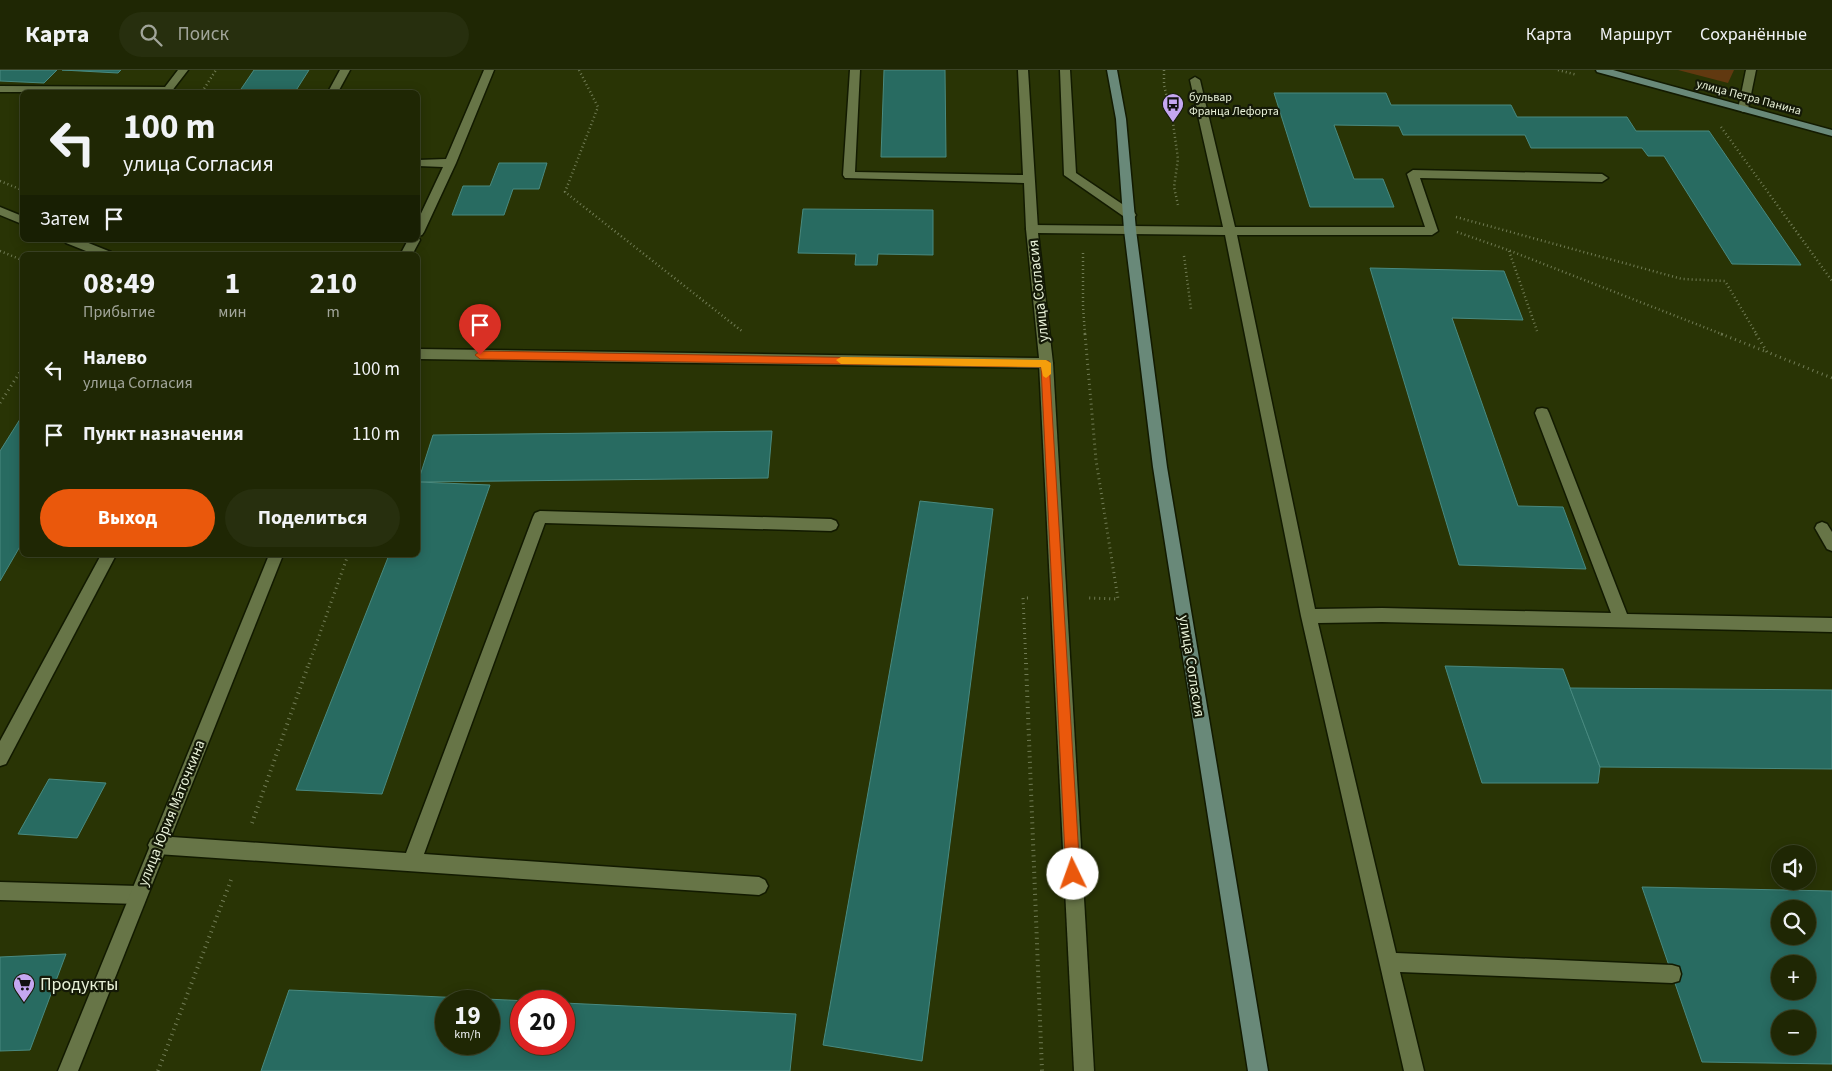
<!DOCTYPE html>
<html lang="ru">
<head>
<meta charset="utf-8">
<style>
  :root { --surface:#1f2704; --page:#272f0e; --text:#f1f3f6; --muted:#a1a59a; --line:#3c4426; --accent:#ea580c }
  body { margin:0; font-family:"Source Sans 3",sans-serif; background:var(--page); color:var(--text); height:100vh; display:flex; flex-direction:column; font-size:19px; white-space:nowrap }
  * { box-sizing:border-box; margin:0 }
  p { font-size:16px; color:var(--muted) }
  .icon { flex:none; width:28px; height:28px; fill:none; stroke:currentColor; stroke-width:2; stroke-linecap:round; stroke-linejoin:round }
  .map { position:relative; flex:1; overflow:hidden }
  .details { position:absolute; left:20px; top:182px; width:400px; height:305px; display:flex; flex-direction:column; background:var(--surface); border-radius:8px; box-shadow:0 2px 12px #0003,0 0 0 1px var(--line) }
  .details>* { flex:none }
  .hud { position:absolute; left:20px; top:20px; width:400px; height:152px; border-radius:8px; box-shadow:0 2px 12px #0003,0 0 0 1px var(--line); background:#1f2704; color:var(--text); overflow:hidden }
  .fabs { position:absolute; left:1771px; top:775px; display:grid; gap:10px }
  .fabs a { display:grid; place-items:center; width:45px; height:45px; border-radius:50%; background:var(--surface); box-shadow:0 2px 12px #0003,0 0 0 1px var(--line); font-size:25px }
  .speed { position:absolute; left:435px; top:920px; display:flex; gap:10px; font-size:25px; font-weight:700; text-align:center }
  .speed>* { display:grid; place-content:center; width:65px; height:65px; border-radius:50%; background:var(--surface); box-shadow:0 2px 12px #0003,0 0 0 1px var(--line); line-height:1 }
  .speed small { font-size:12px; font-weight:400 }
  .speed .limit { border:8px solid #d22; background:#fff; color:#111 }
  .pin { position:absolute; display:grid; place-items:center; width:42px; height:42px; color:#fff; margin:-51px -21px; border-radius:50% 50% 50% 0; rotate:-45deg; box-shadow:0 0 5px #0007 }
  .pin .icon { rotate:45deg }
  .me { position:absolute; width:55px; margin:-28px; rotate:357deg; stroke-linejoin:round; filter:drop-shadow(0 0 4px #0008) }
  .turn { display:flex; align-items:center; gap:18px; height:105px; padding:0 20px; font-size:22px }
  .turn .icon { width:65px; height:65px; stroke-width:2.5 }
  .turn b { display:block; font-size:35px; line-height:42px }
  .then { display:flex; align-items:center; height:48px; padding:0 20px; background:#0003; gap:10px; font-size:19px }
  .eta { display:flex; justify-content:space-evenly; align-items:center; height:85px; text-align:center }
  .eta b { font-size:30px; font-weight:700; line-height:35px }
  .primary-button { display:flex; gap:10px; margin-top:auto; padding:10px 20px }
  .primary-button a { flex:1; height:58px; border-radius:30px; background:var(--accent); color:#fff; font-size:20px; font-weight:700; line-height:58px; text-align:center }
  .primary-button a+a { background:var(--page); color:var(--text) }
  ul { padding:0; list-style:none }
  li { display:flex; align-items:center; gap:15px; height:65px; padding:0 20px }
  li div { flex:1 }
  li b { display:block; font-size:19px }
  li em { font-style:normal }
  header { display:flex; align-items:center; gap:30px; box-sizing:border-box; height:70px; padding:0 25px; background:var(--surface); border-bottom:1px solid var(--line) }
  header strong { font-size:24px }
  nav { display:flex; gap:28px; margin-inline-start:auto; font-size:18px }
  .search { width:350px; height:45px; background:var(--page); display:flex; align-items:center; gap:12px; box-sizing:border-box; padding:0 18px; border-radius:28px; color:var(--muted); font-size:19px }
  .map>svg:first-child { display:block }
  .green { fill:#613910 }
  .building { fill:#286b61; stroke:#498a80; fill-rule:evenodd }
  .lines { fill:none; stroke-linecap:round; stroke-linejoin:round }
  .lane-casing { stroke:#121a00; stroke-width:3 }
  .street-casing { stroke:#121a00; stroke-width:3 }
  .secondary-casing { stroke:#121a00; stroke-width:3 }
  .path-far2 { stroke:#717c55; stroke-width:2.5; stroke-dasharray:1 3; stroke-linecap:butt }
  .path-far1 { stroke:#717c55; stroke-width:3; stroke-dasharray:1 4; stroke-linecap:butt }
  .path { stroke:#717c55; stroke-width:4; stroke-dasharray:1 4.5; stroke-linecap:butt }
  .lane { fill:#677547; fill-rule:evenodd }
  .street { fill:#677547; fill-rule:evenodd }
  .secondary { fill:#698979; fill-rule:evenodd }
  .route { fill:#ea580c; stroke:#983908 }
  .slow { fill:#f59e0b }
  .labels { text-anchor:middle; stroke-width:4.5; stroke-linejoin:round; paint-order:stroke }
  .far-poi-label { font-size:12px; fill:#e8f1d8; stroke:#141907; text-anchor:start }
  .far-street-label { font-size:12px; fill:#e8f1d8; stroke:#141907 }
  .street-label { font-size:15px; fill:#e8f1d8; stroke:#141907 }
  .near-poi-label { font-size:18px; fill:#e8f1d8; stroke:#141907; text-anchor:start }
</style>
</head>
<body>
<header>
<strong>Карта</strong>
<div class="search"><svg class="icon" aria-label="search" viewBox="0 0 24 24"><circle cx="10" cy="10" r="6"/><path d="M15 15l6 6"/></svg>Поиск</div>
<nav><a>Карта</a><a>Маршрут</a><a>Сохранённые</a></nav>
</header>
<div class="map">
<svg width="1832" height="1001" viewBox="0 0 1832 1001">
  <rect width="100%" height="100%" fill="#293405"/>
  <!-- green -->
  <path class="green" d="M1678 0H1734L1728 13Z"/>
  <!-- building -->
  <g class="building">
    <path d="M0 0H57L44 13 0 11Z"/>
    <path d="M62 0H121L118 3Z"/>
    <path d="M254 0H309L295 22H239Z"/>
    <path d="M884 0H945L946 87H881Z"/>
    <path d="M1274 23H1386L1391 35H1511L1517 47H1627L1636 61H1709L1801 195 1732 194 1664 86H1648L1642 78H1531L1525 65H1403L1399 56 1334 55 1354 109H1383L1394 137H1310Z"/>
    <path d="M499 93H547L539 119H513L504 145H452L463 116H490Z"/>
    <path d="M803 139 933 140V185L878 184 877 195H855L856 184 798 183Z"/>
    <path d="M1370 198 1504 201 1523 250 1452 248 1518 436 1563 437 1586 499 1459 495Z"/>
    <path d="M22 346V473L0 511V381Z"/>
    <path d="M772 361 768 408 418 412 433 365Z"/>
    <path d="M418 412 490 415 382 724 296 720 389 485H418Z"/>
    <path d="M920 431 993 439 922 991 823 975Z"/>
    <path d="M1445 596 1563 599 1600 697 1598 713H1482Z"/>
    <path d="M1570 618 1832 620V699L1600 697Z"/>
    <path d="M49 709 106 713 77 768 18 764Z"/>
    <path d="M1642 817 1832 821V994L1702 992ZM1780 839H1808V866H1780ZM1780 894H1808V921H1780ZM1780 949H1808V976H1780Z"/>
    <path d="M66 884 30 980 0 981V887Z"/>
    <path d="M289 920 529 931H521V974H564V933L796 944 790 1001H261ZM446 931H489V974H446Z"/>
  </g>
  <g class="lines">
    <!-- lane casing -->
    <g class="lane-casing">
      <g id="lane">
        <path d="M178 0H188L171 22H0V16L165 17Z"/>
        <path d="M340 0H350L338 22H328Z"/>
        <path d="M484 0H494L456 93 424 162 422 165 418 166V150L443 97 418 96V90L446 89Z"/>
        <path d="M850 0H860L855 102 1023 105 1018 0H1028L1038 159 1036 162H1028L1026 159 1024 113 845 108 843 105Z"/>
        <path d="M1060 0H1070L1076 103 1134 142 1136 145 1134 148H1126L1064 105Z"/>
        <path d="M1746 0H1756L1748 39 1743 42 1738 39Z"/>
        <path d="M1195 7 1200 10 1235 157H1425L1407 104 1413 100 1602 104 1608 108 1602 112 1420 108 1438 161 1432 165H1237L1315 539 1382 538 1611 543 1535 343 1537 339 1542 338 1547 339 1549 343 1627 544 1832 548V562L1382 552 1318 553 1396 883 1672 895 1679 897 1681 904 1679 911 1672 913 1400 902 1424 1001H1404L1301 546 1225 165 1130 164 1124 160 1130 156 1223 157 1190 10Z"/>
        <path d="M418 167 420 170 412 185H400L408 170H418Z"/>
        <path d="M1046 288 1051 290 1053 293 1094 1001H1074L1039 293 1041 290Z"/>
        <path d="M540 441 831 449 836 451 838 455 836 459 831 461 545 453 424 784 759 807 765 810 768 816 765 822 759 825 157 784 151 781 148 775 151 769 157 766 406 783 533 447 535 443Z"/>
        <path d="M1822 452 1827 454 1832 462V481L1827 479 1815 458 1817 454Z"/>
        <path d="M101 485H116L6 694 0 696V671Z"/>
        <path d="M0 812 138 816 144 819 147 825 144 831 138 834 0 830Z"/>
      </g>
    </g>
    <!-- street casing -->
    <g class="street-casing">
      <g id="street">
        <path d="M0 137 22 146V154L0 145Z"/>
        <path d="M1032 155 1130 156 1136 160 1130 164 1038 163 1053 293 1051 296 1046 298 418 289V279L1039 288 1026 159Z"/>
        <path d="M64 170H81L111 182 113 185H96L66 173Z"/>
        <path d="M269 485H283L78 1001H58Z"/>
      </g>
    </g>
    <!-- secondary casing -->
    <g class="secondary-casing">
      <g id="secondary">
        <path d="M1107 0H1117L1126 49 1136 160 1167 397 1268 1001H1248L1153 397 1124 160 1116 49Z"/>
        <path d="M1596 0H1613L1832 60V66L1597 2Z"/>
      </g>
    </g>
    <!-- path-far2 -->
    <g class="path-far2">
      <path d="M579 0 598 37 565 122 743 262"/>
      <path d="M1164 0V15L1173 53 1178 89 1174 117 1178 135"/>
      <path d="M1558 0 1577 5"/>
      <path d="M202 22 216 0"/>
      <path d="M1721 57 1832 211"/>
      <path d="M0 111 22 120"/>
      <path d="M1456 147 1682 209 1725 211 1757 265"/>
      <path d="M1457 162 1508 180 1724 265"/>
      <path d="M0 181 22 190"/>
      <path d="M1509 181 1537 261"/>
      <path d="M1083 183V236L1085 265"/>
      <path d="M1184 186 1191 239"/>
    </g>
    <!-- path-far1 -->
    <g class="path-far1">
      <path d="M1085 264 1096 390 1118 529 1088 528"/>
      <path d="M1721 264 1767 282"/>
      <path d="M1756 264 1767 282 1832 308"/>
      <path d="M0 333 22 299"/>
      <path d="M309 594 348 485"/>
      <path d="M1026 594 1023 528H1029"/>
    </g>
    <!-- path -->
    <g class="path">
      <path d="M1026 593 1042 1001"/>
      <path d="M252 753 309 593"/>
      <path d="M158 1001 231 810"/>
    </g>
    <!-- lane -->
    <use href="#lane" class="lane"/>
    <!-- street -->
    <use href="#street" class="street"/>
    <!-- secondary -->
    <use href="#secondary" class="secondary"/>
  </g>
  <!-- route -->
  <path class="route" d="M480 281 1049 291 1080 804 1078 808 1073 810 1068 808 1066 804 1041 297 480 289 475 285Z"/>
  <!-- slow -->
  <path class="slow" d="M841 287 1046 290 1051 293V304L1046 308 1043 306 1041 297 841 294 836 290Z"/>
  <!-- icons -->
  <defs>
    <g id="bus-pin" transform="scale(1.125)"><path d="M0 17L-7.5 6A9.5 9.5 0 1 1 7.5 6Z" fill="#c5a7f1" stroke="#141907"/><path d="M-5-6H5V4H4V6H2V4H-2V6H-4V4H-5ZM-3.5-4V0h7V-4ZM-3.5 1.2v1.5H-2V1.2ZM2 1.2v1.5H3.5V1.2Z" fill="#111"/></g>
    <g id="supermarket-pin" transform="scale(1.125)"><path d="M0 17L-7.5 6A9.5 9.5 0 1 1 7.5 6Z" fill="#c5a7f1" stroke="#141907"/><path d="M-6-5.5h2.5l.6 2H6L4.5 2H-2.5L-4.4-4H-6ZM-1.5 3.2a1.3 1.3 0 1 0 .1 0ZM3 3.2a1.3 1.3 0 1 0 .1 0Z" fill="#111"/></g>
  </defs>
  <g fill-rule="evenodd">
    <use href="#bus-pin" x="1173" y="34"/>
    <use href="#supermarket-pin" x="24" y="914"/>
  </g>
  <g class="labels">
    <!-- far-poi labels -->
    <g class="far-poi-label">
      <text x="1189" y="31">бульвар<tspan x="1189" dy="14">Франца Лефорта</tspan></text>
    </g>
    <!-- far-street labels -->
    <g class="far-street-label">
      <text transform="translate(1749 27) rotate(15)" y="4">улица Петра Панина</text>
    </g>
    <!-- street labels -->
    <g class="street-label">
      <text transform="translate(1038 221) rotate(-96)" y="5">улица Согласия</text>
      <text transform="translate(1192 596) rotate(81)" y="5">улица Согласия</text>
      <text transform="translate(171 743) rotate(-68)" y="5">улица Юрия Маточкина</text>
    </g>
    <!-- near-poi labels -->
    <g class="near-poi-label">
      <text x="40" y="920">Продукты</text>
    </g>
  </g>
</svg>
<div class="fabs">
<a><svg class="icon" aria-label="sound" viewBox="0 0 24 24"><path d="M4 9h4l5-4v14l-5-4H4zM17 9q2 3 0 6"/></svg></a>
<a><svg class="icon" aria-label="search" viewBox="0 0 24 24"><circle cx="10" cy="10" r="6"/><path d="M15 15l6 6"/></svg></a>
<a>+</a>
<a>−</a>
</div>
<div class="speed"><div>19<small>km/h</small></div><div class="limit">20</div></div>
<div class="pin" style="left:480px;top:285px;background:#d93025"><svg class="icon" aria-label="arrive" viewBox="0 0 24 24"><path d="M6 21V4h12l-3 4 3 4H6"/></svg></div>
<svg class="me" style="left:1073px;top:804px" viewBox="-20 -20 40 40"><circle r="19" fill="#fff"/><path d="M0-13L10 11 0 6-10 11z" fill="#ea580c"/></svg>
<div class="hud">
<div class="turn"><svg class="icon" aria-label="left" viewBox="0 0 24 24"><path d="M17 20v-9H6M10 6l-5 5 5 5"/></svg><div><b>100 m</b>улица Согласия</div></div>
<div class="then">Затем<svg class="icon" aria-label="arrive" viewBox="0 0 24 24"><path d="M6 21V4h12l-3 4 3 4H6"/></svg></div>
</div>
<section class="details">
<div class="eta">
<div><b>08:49</b><p>Прибытие</p></div>
<div><b>1</b><p>мин</p></div>
<div><b>210</b><p>m</p></div>
</div>
<ul>
<li><svg class="icon" aria-label="left" viewBox="0 0 24 24"><path d="M17 20v-9H6M10 6l-5 5 5 5"/></svg><div><b>Налево</b><p>улица Согласия</p></div><em>100 m</em></li>
<li><svg class="icon" aria-label="arrive" viewBox="0 0 24 24"><path d="M6 21V4h12l-3 4 3 4H6"/></svg><div><b>Пункт назначения</b></div><em>110 m</em></li>
</ul>
<div class="primary-button"><a>Выход</a><a>Поделиться</a></div>
</section>
</div>
</body>
</html>
